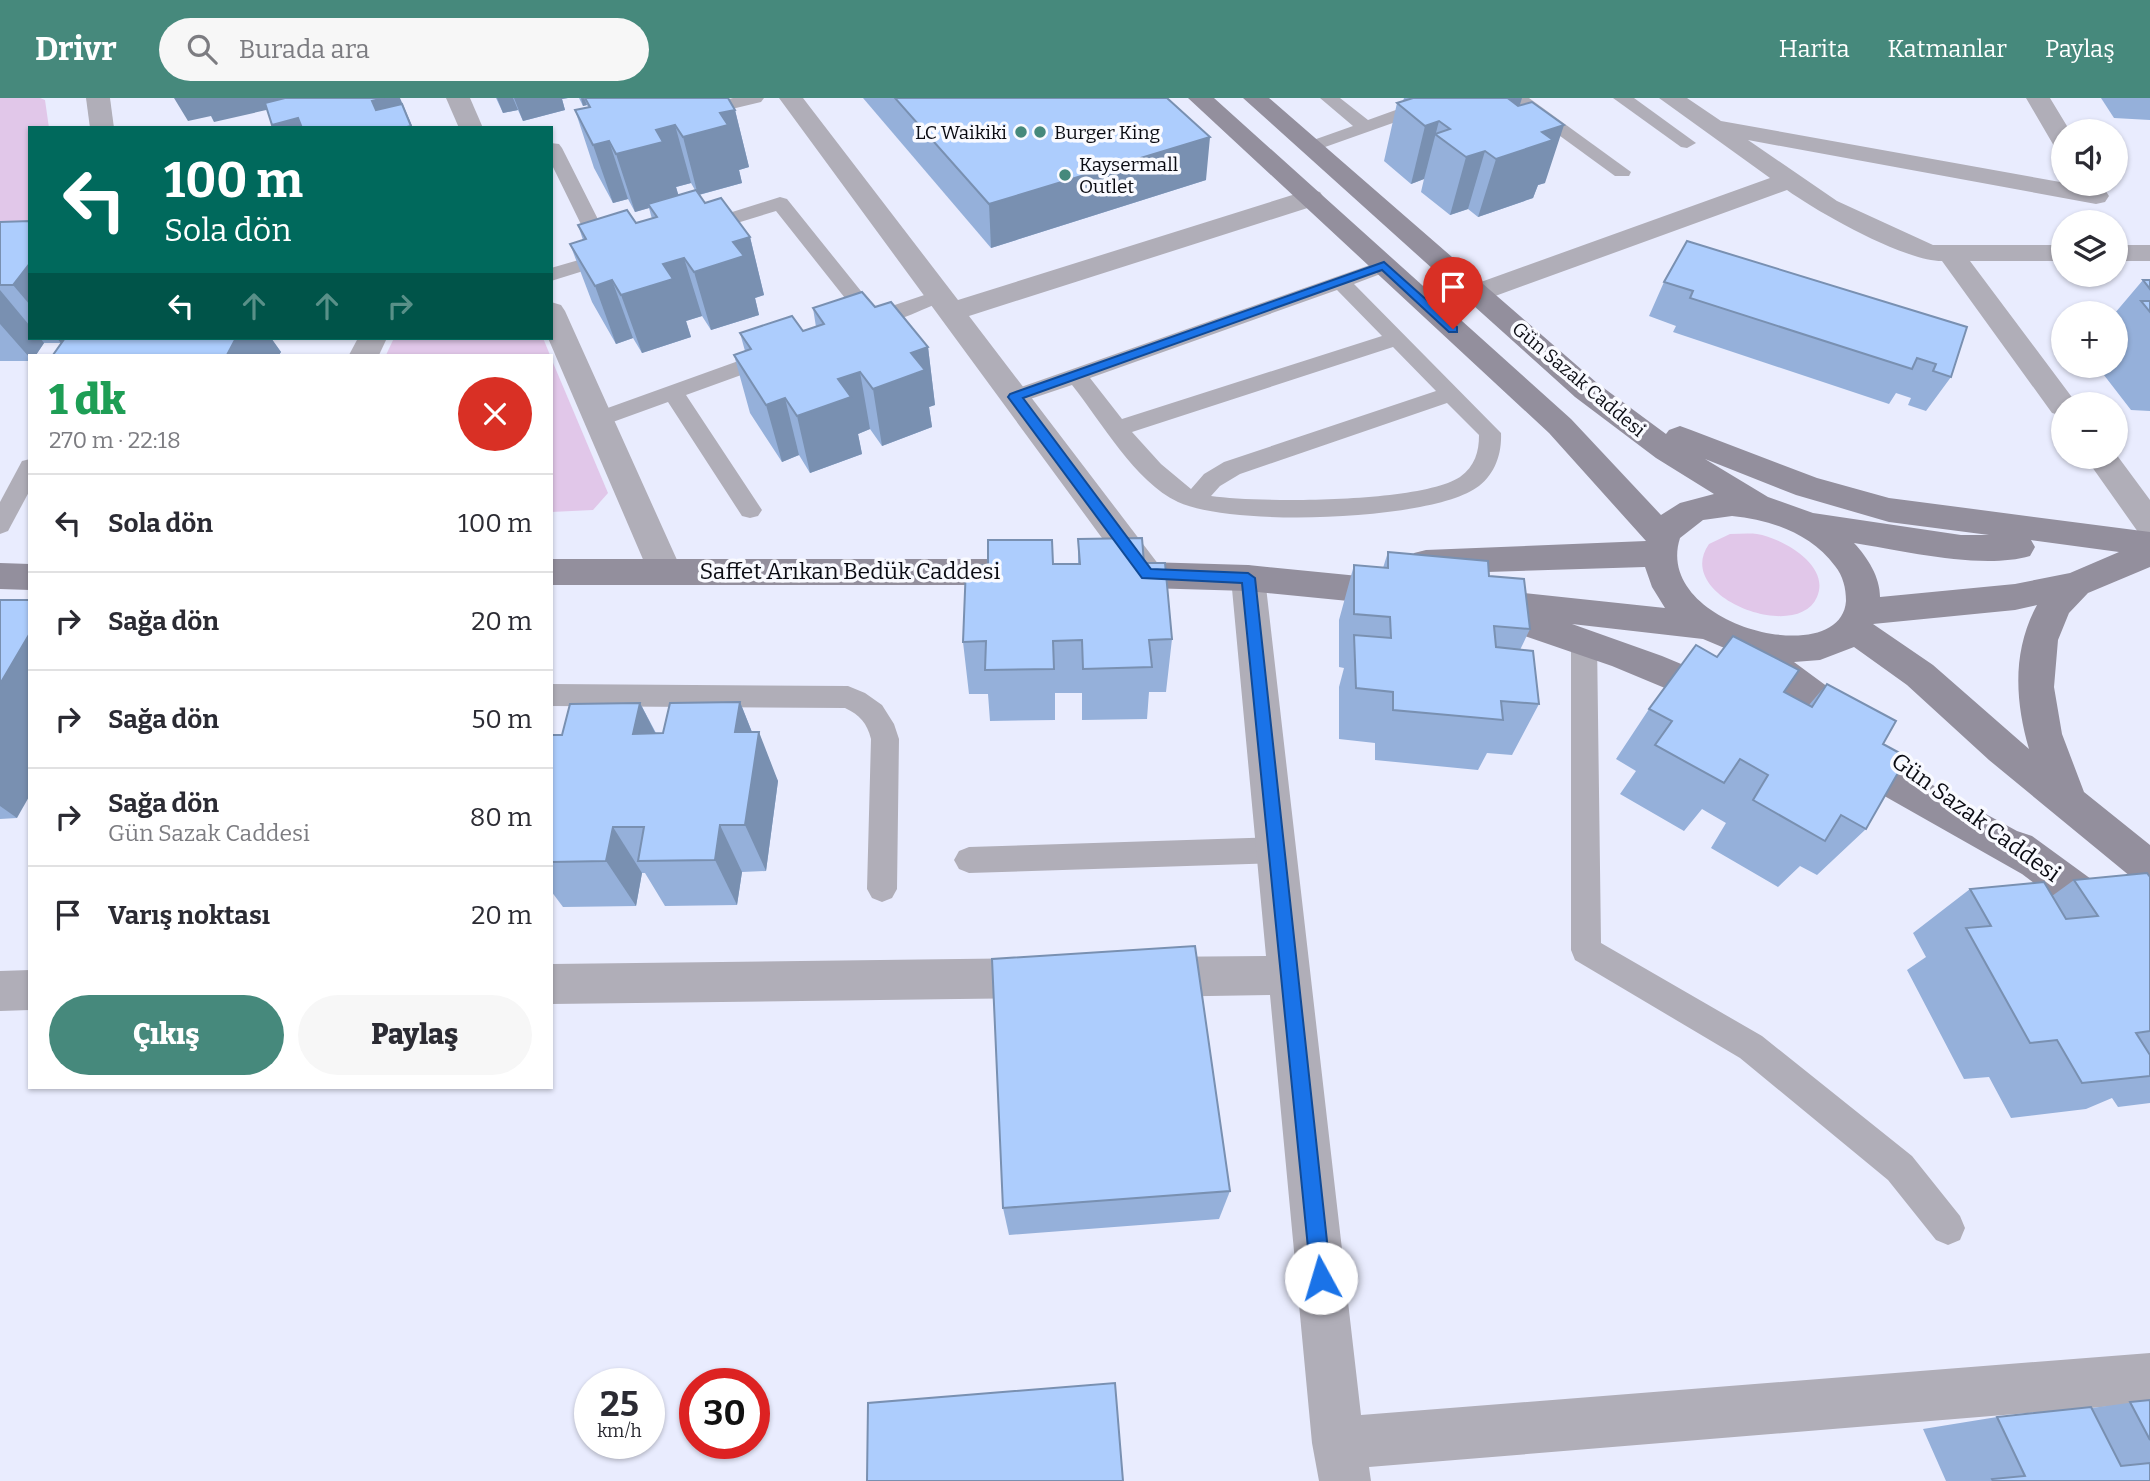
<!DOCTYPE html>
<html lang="tr">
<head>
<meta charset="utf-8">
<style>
  :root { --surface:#fff; --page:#f7f7f7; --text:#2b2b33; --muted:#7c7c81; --line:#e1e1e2; --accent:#46897c }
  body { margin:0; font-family:Bitter,serif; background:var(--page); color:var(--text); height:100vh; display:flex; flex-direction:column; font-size:26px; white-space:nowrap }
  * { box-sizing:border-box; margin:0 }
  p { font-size:23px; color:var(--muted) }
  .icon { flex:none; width:38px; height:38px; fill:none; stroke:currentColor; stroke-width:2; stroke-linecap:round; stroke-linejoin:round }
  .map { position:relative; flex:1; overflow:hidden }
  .details { position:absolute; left:28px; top:256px; width:525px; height:735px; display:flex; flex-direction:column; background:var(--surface); border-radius:0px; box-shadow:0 2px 5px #0004 }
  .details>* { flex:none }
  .hud { position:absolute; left:28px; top:28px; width:525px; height:214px; border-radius:0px; box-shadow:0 2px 5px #0004; background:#00695c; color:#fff; overflow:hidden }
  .fabs { position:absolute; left:2051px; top:21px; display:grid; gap:14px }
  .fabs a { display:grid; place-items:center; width:77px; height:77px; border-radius:50%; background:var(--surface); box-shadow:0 2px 5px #0004; font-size:35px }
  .speed { position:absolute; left:574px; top:1270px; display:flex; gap:14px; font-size:35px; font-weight:700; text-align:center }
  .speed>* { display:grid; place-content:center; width:91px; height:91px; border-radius:50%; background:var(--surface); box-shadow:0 2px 5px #0004; line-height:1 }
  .speed small { font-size:18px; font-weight:400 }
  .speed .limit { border:10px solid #d22; background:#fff; color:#111 }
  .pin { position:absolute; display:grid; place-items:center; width:60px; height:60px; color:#fff; margin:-72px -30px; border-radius:50% 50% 50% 0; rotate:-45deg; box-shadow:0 0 7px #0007 }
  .pin .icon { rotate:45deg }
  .me { position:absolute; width:77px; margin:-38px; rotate:354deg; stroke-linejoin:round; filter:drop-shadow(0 0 5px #0008) }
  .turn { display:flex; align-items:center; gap:24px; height:147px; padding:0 21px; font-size:32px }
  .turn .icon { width:91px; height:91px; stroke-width:2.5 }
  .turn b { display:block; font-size:49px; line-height:60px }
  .lanes { display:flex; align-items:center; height:66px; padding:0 21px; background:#0003; justify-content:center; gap:35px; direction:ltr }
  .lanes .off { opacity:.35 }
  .round { display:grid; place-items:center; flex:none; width:74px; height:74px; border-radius:37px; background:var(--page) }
  .summary { display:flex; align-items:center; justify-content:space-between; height:119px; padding:0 21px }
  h1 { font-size:42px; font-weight:800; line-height:52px; color:#1e9e55 }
  .action { display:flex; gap:14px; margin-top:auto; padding:14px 21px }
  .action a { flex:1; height:80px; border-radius:42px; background:var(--accent); color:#fff; font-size:28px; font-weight:800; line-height:80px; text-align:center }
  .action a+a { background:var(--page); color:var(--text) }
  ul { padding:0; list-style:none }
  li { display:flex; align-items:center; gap:21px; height:98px; padding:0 21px; border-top:2px solid var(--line) }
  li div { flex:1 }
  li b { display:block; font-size:26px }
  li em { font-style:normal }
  header { display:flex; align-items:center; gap:42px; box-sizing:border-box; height:98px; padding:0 35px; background:var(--accent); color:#fff }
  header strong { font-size:33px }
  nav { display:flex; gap:38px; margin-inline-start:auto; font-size:24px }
  .search { width:490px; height:63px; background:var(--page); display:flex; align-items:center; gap:18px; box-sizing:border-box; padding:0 24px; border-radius:38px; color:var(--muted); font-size:26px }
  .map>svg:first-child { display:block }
  .green { fill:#e1c7e9 }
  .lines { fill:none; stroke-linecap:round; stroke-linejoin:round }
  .lane { fill:#b0aeb8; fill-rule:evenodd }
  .street { fill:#b0aeb8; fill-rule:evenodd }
  .secondary { fill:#938f9d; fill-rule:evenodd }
  .wall { fill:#95b0da; fill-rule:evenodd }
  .shaded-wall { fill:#7990b1 }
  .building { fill:#adcdfd; stroke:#7990b1; stroke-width:2 }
  .route { fill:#1a73e8; stroke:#114b97; stroke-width:2 }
  .poi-dot { fill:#46897c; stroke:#f9faff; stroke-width:2.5 }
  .labels { text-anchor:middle; stroke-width:7; stroke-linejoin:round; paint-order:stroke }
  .far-poi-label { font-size:19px; fill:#0b0c13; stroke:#f9faff; text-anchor:start }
  .far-street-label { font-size:19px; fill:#0b0c13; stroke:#f9faff }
  .street-label { font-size:23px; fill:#0b0c13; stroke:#f9faff }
</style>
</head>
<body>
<header>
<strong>Drivr</strong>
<div class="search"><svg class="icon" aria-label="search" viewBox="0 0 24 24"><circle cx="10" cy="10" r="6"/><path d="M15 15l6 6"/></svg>Burada ara</div>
<nav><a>Harita</a><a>Katmanlar</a><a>Paylaş</a></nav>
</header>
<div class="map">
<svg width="2150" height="1383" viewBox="0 0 2150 1383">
  <rect width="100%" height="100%" fill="#e9ecfe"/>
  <!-- green -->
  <g class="green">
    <path d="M0 0H40L45 2 49 30H30V139L0 137Z"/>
    <path d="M394 240H543L550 257H386Z"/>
    <path d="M551 260 608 395 593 412 551 414Z"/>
    <path d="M1730 436C1739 436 1748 435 1757 436 1782 440 1831 467 1817 499 1797 546 1672 498 1709 446Z"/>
  </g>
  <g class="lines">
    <!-- lane -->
    <g class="lane">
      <path d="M733 0H764L761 4 694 20 685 15 688 11Z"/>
      <path d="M1320 0H1340L1368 22 1429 0H1455L1452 4 1311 54 1305 53 1302 49 1305 45 1353 28Z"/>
      <path d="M1508 0H1529L1631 74 1629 78H1615Z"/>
      <path d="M1613 0H1634L1696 45 1687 50 1681 49Z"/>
      <path d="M551 45 559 46 562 50 613 151 622 153 625 157 622 161 551 183V170L596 157 551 65Z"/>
      <path d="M780 99 787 101 877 213 939 192 946 194 949 198 946 202C925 210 875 235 856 230L853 225 860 219 776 113 701 136 691 130 694 126Z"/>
      <path d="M1384 162 1391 164 1394 168 1391 172 1354 186 1501 335C1502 357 1494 378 1476 390 1428 423 1231 429 1178 404 1135 384 1101 323 1072 287L1015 306 1007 304 1004 299 1007 294ZM1337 192 1382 238 1122 321 1090 280ZM1393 249 1436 293 1224 364 1204 376 1191 391 1161 366 1132 334ZM1447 305 1479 337C1479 354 1475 368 1460 379 1420 405 1261 405 1211 398L1220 388 1240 376Z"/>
      <path d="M772 251 780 253 783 258 780 263 686 297 758 406 762 412 758 418 750 420 742 418 668 304 599 329 591 326 588 321 591 316Z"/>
      <path d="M30 361V392L8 433 0 436V404L22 363Z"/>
      <path d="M1584 533 1593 536 1597 543 1601 845 1762 938 1912 1058 1960 1118 1965 1130 1960 1142 1948 1147 1936 1142 1888 1082 1740 960 1575 862 1571 852V543L1575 536Z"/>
      <path d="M551 586 848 588 865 595 882 607 894 626 899 641 897 791 892 800 882 804 872 800 867 791 871 641C867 625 860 617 845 610L551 608Z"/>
      <path d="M1277 739 1287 743 1291 752 1287 761 1277 765 969 775 959 771 954 762 959 753 969 749Z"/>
    </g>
    <!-- street -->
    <g class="street">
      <path d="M86 0H110L114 30H90Z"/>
      <path d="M446 0H470L483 30H459Z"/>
      <path d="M779 0H803L958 202 1302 94 1311 92 1320 94 1324 100 1320 106 969 218 1159 467 1164 476 1159 485 1147 489 1135 485Z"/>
      <path d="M1659 0H1687L1721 23 2105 92 2109 98 2105 104 2096 106 1748 42 1837 103 1933 147H2063V163H1970L2077 306H2063V318L2052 315 1942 163C1904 163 1819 115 1787 92L1487 201 1477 204 1467 201 1463 195 1467 189 1770 80Z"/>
      <path d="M2026 0H2050L2070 33H2063V50L2054 48Z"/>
      <rect x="2116" y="147" width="34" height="16"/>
      <path d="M551 204 561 207 565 213 682 473 677 482 665 486 653 482 648 473 548 240H551Z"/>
      <path d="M358 240H387L379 257H349Z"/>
      <path d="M2116 356 2150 402V438L2138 434 2085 359H2116Z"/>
      <path d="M1248 467 1260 471 1265 480 1361 1317 2150 1255V1305L1369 1369 1371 1383H1319L1312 1345 1270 897 1148 899 1133 893 1127 879 1133 865 1148 859 1266 858 1231 480 1236 471Z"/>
      <path d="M1046 860 1061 866 1067 880 1061 894 1046 900 551 906V866Z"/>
      <path d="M30 872V912L0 913V873Z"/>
    </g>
    <!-- secondary -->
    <g class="secondary">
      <path d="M1188 0H1214L1571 321 1661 417 1680 405 1714 396 1656 360 1575 299 1243 0H1269L1597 285 1666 336 1669 332 1680 328 1691 332 1817 380 1889 400 2150 434V469L2088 495 2069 515 2058 542 2054 589 2062 636 2084 694 2150 747V789L2136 783 1989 662 1907 587 1854 549 1820 562 1794 564 1870 620 1876 631 1870 642 1857 646 1844 642 1738 562 1734 554 1703 541 1572 526 1662 558 1734 588 1739 598 1734 608 1721 613 1708 608 1612 568 1513 534 1507 525 1510 520 1464 512 1459 503 1464 494 1476 490 1665 510 1652 489 1645 469 1426 476 1414 473 1409 464 1414 455 1426 452 1646 443 1549 335ZM1705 361 1796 397 1889 424 1989 437H1961L1813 415 1768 399ZM1732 418C1771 422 1810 435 1835 468 1843 478 1846 490 1846 503 1841 574 1652 527 1680 440L1703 422ZM2031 442 2119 454 2070 475 2015 486 1880 499C1880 479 1868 460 1854 445 1904 453 1982 472 2030 458L2035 449ZM2037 507C2012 553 2015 603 2029 651L1933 567 1873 526 2015 512Z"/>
      <path d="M551 461H1018L1030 465 1035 474 1030 483 1018 487H551Z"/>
      <path d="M1113 463 1248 467 1399 482 1411 486 1416 495 1411 504 1399 508 1248 493 1113 489 1101 485 1096 476 1101 467Z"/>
      <path d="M0 465 30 466V492L0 491Z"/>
      <path d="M1848 643 1861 648 2017 733 2032 738 2150 824V867L2135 861 2022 776 1835 670 1829 659 1835 648Z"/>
    </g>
  </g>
  <!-- wall -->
  <g class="wall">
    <path d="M496 0H568L562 1 565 12 523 23 518 12 503 15Z"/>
    <path d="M579 0H728L735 12 749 69 739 72 742 85 699 97 705 105 750 139 764 197 755 200 759 217 711 232 702 218 686 223 691 239 642 255 633 240 616 246 592 204 570 146 583 142 578 127 636 125 652 121 649 110 635 114 628 101 613 105 594 70 575 12 588 9 587 7 583 8ZM691 85 695 92 678 97 676 89Z"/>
    <path d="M863 0H1167L1206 82 991 150Z"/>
    <path d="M1404 0H1522L1519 8 1545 85 1538 87 1533 100 1478 119 1468 111 1450 117 1421 94 1424 81 1411 86 1384 63 1397 5 1403 3Z"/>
    <path d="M2101 0H2150V22L2114 20Z"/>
    <path d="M30 123V240H271L281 254 279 257H53L61 245H44L36 257H30V263H0V124Z"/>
    <path d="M2143 182H2150V313L2131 312 2097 268H2116L2115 215Z"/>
    <path d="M1664 184 1967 229 1951 279 1926 313 1908 307 1911 300 1896 295 1889 306 1673 234 1676 228 1649 218Z"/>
    <path d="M875 209 928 249 935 307 929 309 932 329 882 348 870 331 858 336 862 356 810 375 799 357 782 364 750 315 734 257 745 253 740 235 803 233 816 229 813 210Z"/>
    <path d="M1078 441 1144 465 1172 541 1166 594H1149L1147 621 1082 622V595H1055V622L990 623 988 596H969L963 544 1053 466H1078Z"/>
    <path d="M1388 454 1489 478 1530 531 1520 552 1539 606 1512 657 1487 655 1478 672 1375 662V645L1339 641V589L1344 570 1339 569V522L1354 467 1383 470Z"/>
    <path d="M0 502 17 720 0 721Z"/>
    <path d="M1717 559 1809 607 1827 586 1883 646 1866 731 1817 777 1800 768 1778 789 1711 750 1726 725 1702 711 1684 733 1620 696 1636 673 1616 661 1649 611Z"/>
    <path d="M740 604 752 634 778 683 766 773 742 774 737 807 665 808 645 775H642L636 808 563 809 551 793V637H562L640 605 656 635H663Z"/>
    <path d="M2150 779V1005L2118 1009 2112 1000 2086 1011 2011 1020 1989 979 1964 981 1907 872 1926 859 1913 835 1970 791 2052 798 2074 782Z"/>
    <path d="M1230 1093 1219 1121 1009 1137 1003 1110Z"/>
    <path d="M2150 1302V1383H1946L1923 1331 1997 1319 2092 1310Z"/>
  </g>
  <!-- shaded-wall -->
  <g class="shaded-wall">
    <path d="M174 0H287L284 8 214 24 211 18 188 23Z"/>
    <path d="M384 0H400L413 30H385L372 3Z"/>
    <path d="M497 0H513L518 12 503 15Z"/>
    <path d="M514 0H568L562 1 565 12 523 23Z"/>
    <path d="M581 0H584L587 7 583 8Z"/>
    <path d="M1514 0H1522L1505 55 1509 1Z"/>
    <path d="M735 12 749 69 739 72 742 85 698 97 683 39 720 15Z"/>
    <path d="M298 20 303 30H274L272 27Z"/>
    <path d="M1439 23 1424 81 1411 86 1425 28Z"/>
    <path d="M675 27 691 85 676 89 680 102 648 106 649 110 635 114 616 56 656 32Z"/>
    <path d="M1564 27 1545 85 1538 87 1533 100 1478 119 1496 61 1542 34Z"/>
    <path d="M1210 39 1206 82 991 150 989 106Z"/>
    <path d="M609 43 628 101 613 105 593 47Z"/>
    <path d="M1485 53 1468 111 1450 117 1466 59Z"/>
    <path d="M750 139 764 197 755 200 759 217 711 232 694 174 733 144Z"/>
    <path d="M684 160 702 218 686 223 691 239 642 255 621 197 663 166Z"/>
    <path d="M30 165V207L13 187Z"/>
    <path d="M612 182 633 240 616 246 595 188Z"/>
    <path d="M0 192 30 228V240H40L44 245 36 257H30V260L0 226Z"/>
    <path d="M57 240H65L61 245Z"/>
    <path d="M236 240H271L281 254 279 257H227Z"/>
    <path d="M928 249 935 307 929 309 932 329 882 348 873 291 911 255Z"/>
    <path d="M860 274 870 331 858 336 862 356 810 375 797 318 838 281Z"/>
    <path d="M785 300 799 357 782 364 766 307Z"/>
    <path d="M30 535V697L17 720 0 708V586Z"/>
    <path d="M740 604 757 647 759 634 778 683 766 773 745 727 735 634Z"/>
    <path d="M640 605 666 656 633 636Z"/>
    <path d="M720 727 742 774 737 807 715 762Z"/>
    <path d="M613 729 642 775 636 808 606 763Z"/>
  </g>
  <!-- building -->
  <g class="building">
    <path d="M285 0H384L372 3 376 12 402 6 411 28 403 30H301H302L298 20 272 27 265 5Z"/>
    <path d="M585 0H728L735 12 720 15 728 27 683 39 675 27 656 32 663 44 616 56 609 43 593 47 575 12 590 9Z"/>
    <path d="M895 0H1167L1210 39 989 106Z"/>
    <path d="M1413 0H1514L1509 1 1518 8 1532 4 1564 27 1542 34 1553 42 1496 61 1485 53 1466 59 1435 36 1450 31 1439 23 1425 28 1397 5Z"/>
    <path d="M696 92 705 105 721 100 750 139 733 144 744 158 694 174 684 160 663 166 673 181 621 197 612 182 595 188 570 146 586 141 578 127 627 112 636 125 657 119 648 106Z"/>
    <path d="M30 123V165L13 187H0V124Z"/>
    <path d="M1687 143 1967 229 1951 279 1933 273 1936 266 1917 260 1912 271 1690 200 1693 193 1664 184Z"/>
    <path d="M2143 182H2150V191Z"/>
    <path d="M862 194 875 209 891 204 928 249 911 255 925 272 873 291 860 274 838 281 851 299 797 318 785 300 766 307 734 257 751 251 740 235 792 218 803 233 824 226 813 210Z"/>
    <path d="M2141 203H2150V214Z"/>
    <path d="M65 240H236L227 257H53Z"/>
    <path d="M1142 440 1144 465H1165L1172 541 1149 542 1152 569 1083 571 1082 542 1053 543 1054 571 985 572 986 543 963 544 966 468 988 467V442H1052L1053 466H1080L1078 441Z"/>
    <path d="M1388 454 1488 463 1489 478 1524 481 1530 531 1494 528 1496 549 1533 553 1539 606 1501 603 1503 622 1393 612V594L1356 590 1354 537 1391 540 1390 519 1354 516V467L1388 470Z"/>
    <path d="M0 502H30V535L0 586Z"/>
    <path d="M1733 538 1799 572 1784 594 1812 609 1827 586 1896 623 1883 646 1907 659 1866 731 1841 717 1825 743 1753 702 1768 677 1740 661 1724 685 1655 647 1672 623 1649 611 1696 547 1717 559Z"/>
    <path d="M740 604 735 634H759L745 727H720L715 762 638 763 644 729H613L606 763 551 764V637H562L570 606 640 605 633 636 663 635 670 605Z"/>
    <path d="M2147 775 2150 779V933L2136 935 2150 957V978L2082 985 2057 942 2030 945 1966 830 1991 828 1970 791 2044 784 2066 821 2098 818 2074 782Z"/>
    <path d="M1195 848 1230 1093 1003 1110 992 861Z"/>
    <path d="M1115 1285 1123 1383H867L868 1305Z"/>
    <path d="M2150 1302V1342L2130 1304Z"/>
    <path d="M2091 1309 2121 1368 2150 1365V1383H1993L1992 1381 2025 1378 1997 1319Z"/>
  </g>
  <!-- route -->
  <path class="route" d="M1384 164 1457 229V234H1449L1382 172 1023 300 1151 471 1248 475 1255 480 1331 1180 1328 1187 1321 1190 1314 1187 1311 1180 1242 485 1142 480 1008 299 1010 296Z"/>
  <!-- markers -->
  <g class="poi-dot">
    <circle cx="1021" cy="34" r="7"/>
    <circle cx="1040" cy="34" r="7"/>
    <circle cx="1065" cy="77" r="7"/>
  </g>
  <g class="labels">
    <!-- far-poi labels -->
    <g class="far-poi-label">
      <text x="1007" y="41" text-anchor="end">LC Waikiki</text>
      <text x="1054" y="41">Burger King</text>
      <text x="1079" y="73">Kaysermall<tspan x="1079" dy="22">Outlet</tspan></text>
    </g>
    <!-- far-street labels -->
    <g class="far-street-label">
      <text transform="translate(1579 281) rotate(40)" y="7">Gün Sazak Caddesi</text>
    </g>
    <!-- street labels -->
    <g class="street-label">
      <text x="850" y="481">Saffet Arıkan Bedük Caddesi</text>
      <text transform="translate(1976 719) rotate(36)" y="8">Gün Sazak Caddesi</text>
    </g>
  </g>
</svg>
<div class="fabs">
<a><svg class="icon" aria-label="sound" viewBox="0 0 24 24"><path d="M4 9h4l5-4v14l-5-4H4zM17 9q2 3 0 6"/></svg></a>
<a><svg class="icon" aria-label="layers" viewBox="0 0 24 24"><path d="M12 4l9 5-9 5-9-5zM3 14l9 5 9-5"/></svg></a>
<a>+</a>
<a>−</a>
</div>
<div class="speed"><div>25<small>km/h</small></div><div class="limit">30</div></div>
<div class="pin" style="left:1453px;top:231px;background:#d93025"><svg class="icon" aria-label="arrive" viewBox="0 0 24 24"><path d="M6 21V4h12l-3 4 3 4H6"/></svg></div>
<svg class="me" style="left:1321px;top:1180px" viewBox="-20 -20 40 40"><circle r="19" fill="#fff"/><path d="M0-13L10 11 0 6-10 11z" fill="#1a73e8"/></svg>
<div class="hud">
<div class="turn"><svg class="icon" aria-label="left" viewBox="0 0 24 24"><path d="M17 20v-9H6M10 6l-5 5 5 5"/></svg><div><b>100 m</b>Sola dön</div></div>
<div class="lanes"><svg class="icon" aria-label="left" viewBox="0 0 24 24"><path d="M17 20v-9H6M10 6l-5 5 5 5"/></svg><svg class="icon off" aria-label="ahead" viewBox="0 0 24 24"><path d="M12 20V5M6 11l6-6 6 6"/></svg><svg class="icon off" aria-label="ahead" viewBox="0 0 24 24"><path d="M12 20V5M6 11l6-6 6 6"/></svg><svg class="icon off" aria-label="right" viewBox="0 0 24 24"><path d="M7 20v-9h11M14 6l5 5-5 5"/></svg></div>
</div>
<section class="details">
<div class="summary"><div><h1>1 dk</h1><p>270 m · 22:18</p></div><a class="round" style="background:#d93025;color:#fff"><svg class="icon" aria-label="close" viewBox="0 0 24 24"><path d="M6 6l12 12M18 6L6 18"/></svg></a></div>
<ul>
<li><svg class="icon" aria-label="left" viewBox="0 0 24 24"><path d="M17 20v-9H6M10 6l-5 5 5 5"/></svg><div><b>Sola dön</b></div><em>100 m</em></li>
<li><svg class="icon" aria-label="right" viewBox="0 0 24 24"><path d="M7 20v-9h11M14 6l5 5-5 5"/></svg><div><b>Sağa dön</b></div><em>20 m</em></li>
<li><svg class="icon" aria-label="right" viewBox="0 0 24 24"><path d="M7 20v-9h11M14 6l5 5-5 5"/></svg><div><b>Sağa dön</b></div><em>50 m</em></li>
<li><svg class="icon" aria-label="right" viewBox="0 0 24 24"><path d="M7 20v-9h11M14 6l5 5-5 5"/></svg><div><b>Sağa dön</b><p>Gün Sazak Caddesi</p></div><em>80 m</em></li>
<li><svg class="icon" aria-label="arrive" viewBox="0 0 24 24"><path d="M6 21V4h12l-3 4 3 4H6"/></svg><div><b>Varış noktası</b></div><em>20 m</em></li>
</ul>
<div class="action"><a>Çıkış</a><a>Paylaş</a></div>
</section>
</div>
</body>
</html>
